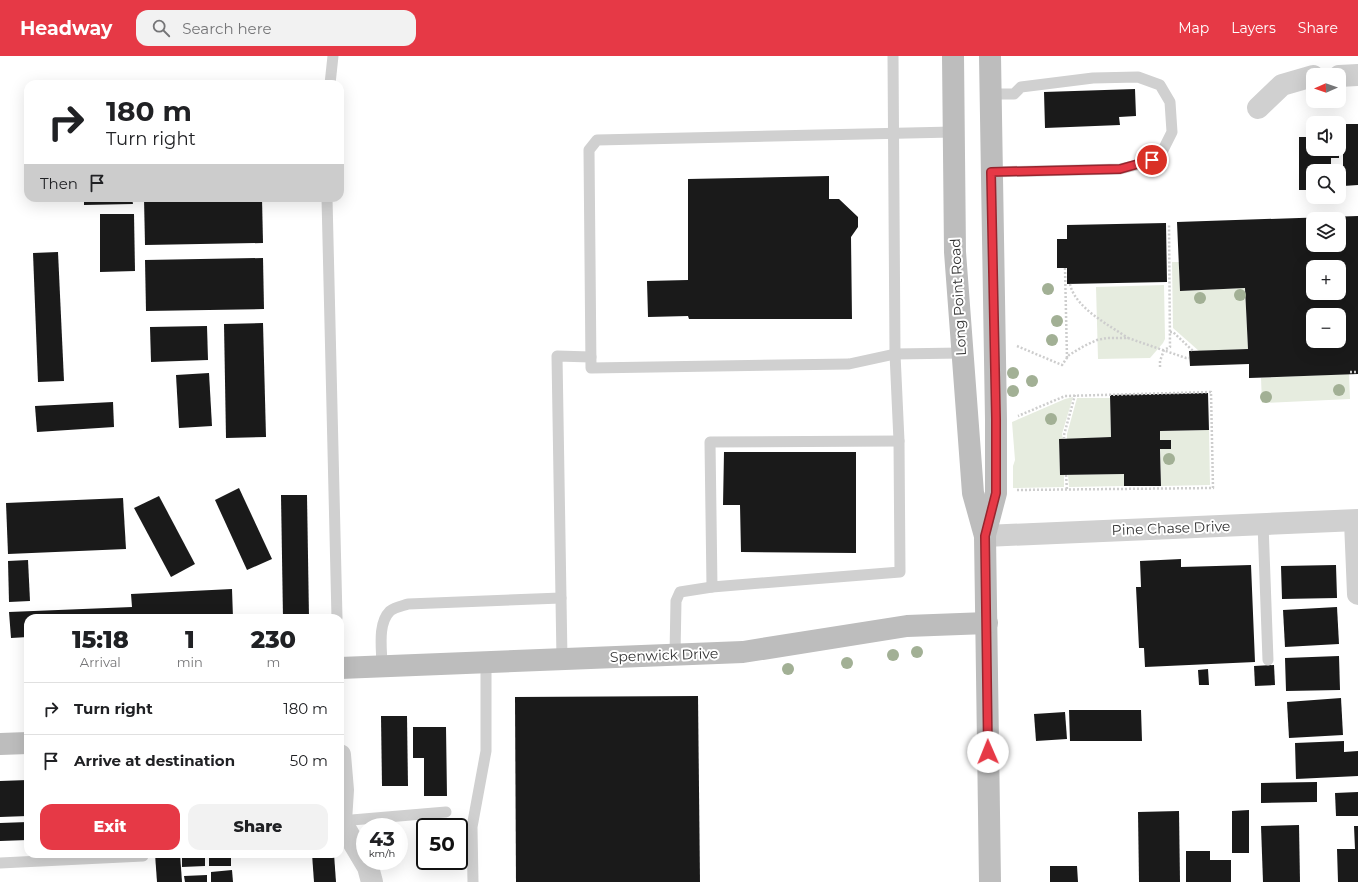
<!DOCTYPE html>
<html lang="en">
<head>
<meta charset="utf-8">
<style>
  :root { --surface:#fff; --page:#f2f2f2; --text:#202124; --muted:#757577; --line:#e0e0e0; --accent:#e63946 }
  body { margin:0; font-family:Montserrat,sans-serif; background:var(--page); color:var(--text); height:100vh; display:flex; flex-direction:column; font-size:15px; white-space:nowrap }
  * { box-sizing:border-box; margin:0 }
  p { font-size:13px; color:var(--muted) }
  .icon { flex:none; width:22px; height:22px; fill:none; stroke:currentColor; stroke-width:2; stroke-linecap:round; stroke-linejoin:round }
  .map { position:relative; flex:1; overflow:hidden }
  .sheet { position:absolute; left:24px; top:558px; width:320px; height:244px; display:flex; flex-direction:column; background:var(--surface); border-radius:12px; box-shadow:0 4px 16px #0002 }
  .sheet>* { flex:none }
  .banner { position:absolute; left:24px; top:24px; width:320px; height:122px; border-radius:12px; box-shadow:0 4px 16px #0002; background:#fff; color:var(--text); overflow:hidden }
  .needle { width:26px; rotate:268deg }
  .fabs { position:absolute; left:1306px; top:12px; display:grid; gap:8px }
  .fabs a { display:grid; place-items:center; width:40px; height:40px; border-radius:8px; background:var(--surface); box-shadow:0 4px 16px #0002; font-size:20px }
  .speed { position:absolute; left:356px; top:762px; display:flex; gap:8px; font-size:20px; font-weight:700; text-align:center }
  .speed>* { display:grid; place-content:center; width:52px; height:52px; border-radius:50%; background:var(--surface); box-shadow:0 4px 16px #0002; line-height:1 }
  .speed small { font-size:10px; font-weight:400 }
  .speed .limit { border:2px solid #111; border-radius:6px; background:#fff; color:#111 }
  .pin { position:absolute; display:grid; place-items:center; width:34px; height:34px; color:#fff; margin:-17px; border:2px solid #fff; border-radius:50%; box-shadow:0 1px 4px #0007 }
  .me { position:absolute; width:44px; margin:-22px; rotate:359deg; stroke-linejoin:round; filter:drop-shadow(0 0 3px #0008) }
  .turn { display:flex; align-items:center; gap:14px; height:84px; padding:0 16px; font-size:18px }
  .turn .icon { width:52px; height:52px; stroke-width:2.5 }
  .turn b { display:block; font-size:28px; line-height:34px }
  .then { display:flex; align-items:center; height:38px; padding:0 16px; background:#0003; gap:8px; font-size:15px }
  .eta { display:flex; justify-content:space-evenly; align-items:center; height:68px; text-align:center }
  .eta b { font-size:24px; font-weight:800; line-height:28px }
  .action { display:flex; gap:8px; margin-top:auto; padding:8px 16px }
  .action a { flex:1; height:46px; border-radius:12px; background:var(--accent); color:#fff; font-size:16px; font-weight:800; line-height:46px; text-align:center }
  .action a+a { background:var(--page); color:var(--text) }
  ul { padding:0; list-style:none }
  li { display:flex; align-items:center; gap:12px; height:52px; padding:0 16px; border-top:1px solid var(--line) }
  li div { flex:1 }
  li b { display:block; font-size:15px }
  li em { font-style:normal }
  header { display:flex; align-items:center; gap:24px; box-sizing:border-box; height:56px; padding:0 20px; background:var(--accent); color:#fff }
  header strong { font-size:19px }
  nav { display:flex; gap:22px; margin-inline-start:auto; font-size:14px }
  .search { width:280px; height:36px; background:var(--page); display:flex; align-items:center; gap:10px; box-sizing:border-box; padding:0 14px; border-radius:12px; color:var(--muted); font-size:15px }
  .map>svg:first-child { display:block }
  .green { fill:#e6ecdf }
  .building { fill:#1a1a1a; fill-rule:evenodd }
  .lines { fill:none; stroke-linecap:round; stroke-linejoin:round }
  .path { stroke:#cdcdcd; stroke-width:2.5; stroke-dasharray:2 2; stroke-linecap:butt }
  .lane { stroke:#d0d0d0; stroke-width:11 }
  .street { stroke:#d0d0d0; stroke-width:22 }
  .secondary { stroke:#bdbdbd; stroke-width:22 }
  .tree { fill:#a2b095 }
  .route-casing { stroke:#96252e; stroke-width:10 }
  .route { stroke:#e63946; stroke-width:7 }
  .labels { text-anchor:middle; stroke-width:4; stroke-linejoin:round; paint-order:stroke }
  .street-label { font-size:14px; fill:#333; stroke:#fff }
</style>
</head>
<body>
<header>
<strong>Headway</strong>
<div class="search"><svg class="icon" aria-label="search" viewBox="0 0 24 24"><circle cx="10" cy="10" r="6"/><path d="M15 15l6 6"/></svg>Search here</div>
<nav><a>Map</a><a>Layers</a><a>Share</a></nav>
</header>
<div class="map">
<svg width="1358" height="826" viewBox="0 0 1358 826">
  <rect width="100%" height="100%" fill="#fff"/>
  <!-- green -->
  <g class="green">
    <path d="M1172 206H1179L1180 235 1245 232 1248 293 1199 295 1173 272Z"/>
    <path d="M1164 229 1165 283 1163 287 1150 302 1098 303 1096 231Z"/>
    <path d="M1349 318 1350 343 1262 347 1261 322Z"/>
    <path d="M1073 341 1062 378 1063 383H1059L1060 419H1064V431L1013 432V410L1015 404 1012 366 1065 343Z"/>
    <path d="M1077 342H1110L1111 381 1067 383V378Z"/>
    <path d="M1209 374 1210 429 1161 430 1160 375Z"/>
    <path d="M1124 418V430L1069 431 1068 419Z"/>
  </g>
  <!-- building -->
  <g class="building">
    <path d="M1135 33 1136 60 1119 61 1120 69 1045 72 1044 36Z"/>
    <path d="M1343 68H1358V129L1343 130Z"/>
    <path d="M1299 81H1313V93H1339V102H1331V115H1313V134H1299Z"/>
    <path d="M829 120V143H839L858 161V171L851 181 852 263H689L688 260 648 261 647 225 688 224V123Z"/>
    <path d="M84 142H132L133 148 84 149Z"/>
    <path d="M144 142H262L263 187 145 189Z"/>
    <path d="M100 158H134L135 215 100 216Z"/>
    <path d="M1358 160V318L1249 322V308L1190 310 1189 295 1248 293 1245 232 1180 235 1177 166ZM1313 163H1339V189H1313ZM1313 211H1339V237H1313ZM1313 259H1339V285H1313Z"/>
    <path d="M1166 167 1167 226 1067 228V212H1057V183H1067V169Z"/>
    <path d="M58 196 64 325 38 326 33 197Z"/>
    <path d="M263 202 264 253 146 255 145 204Z"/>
    <path d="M263 267 266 381 226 382 224 268Z"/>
    <path d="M207 270 208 304 151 306 150 271Z"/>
    <path d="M209 317 212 370 179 372 176 319Z"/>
    <path d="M1208 337 1209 374 1160 375V384H1171V393H1160L1161 430H1124V418L1060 419 1059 383 1111 381 1110 339Z"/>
    <path d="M113 346 114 371 37 376 35 350Z"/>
    <path d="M724 396H856V497L741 496 740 449H723Z"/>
    <path d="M239 432 272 503 247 514 215 444Z"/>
    <path d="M281 439H307L309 562H283Z"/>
    <path d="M159 440 195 508 171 521 134 452Z"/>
    <path d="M123 442 126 493 8 498 6 447Z"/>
    <path d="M1181 503V511L1251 509 1255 606 1145 611 1144 592H1139L1136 531H1141L1140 505Z"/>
    <path d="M28 504 30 545 9 546 8 505Z"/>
    <path d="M1336 509 1337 542 1282 543 1281 510Z"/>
    <path d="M232 533 233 562H28V581L11 582 9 556 132 551 131 538Z"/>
    <path d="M1337 551 1339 588 1285 591 1283 554Z"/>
    <path d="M1339 600 1340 634 1286 635 1285 602Z"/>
    <path d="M1274 609 1275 629 1255 630 1254 610Z"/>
    <path d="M1208 613 1209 629H1199L1198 614Z"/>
    <path d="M698 640 700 826H516L515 641Z"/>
    <path d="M1341 642 1343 679 1289 682 1287 646Z"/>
    <path d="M1069 654H1141L1142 685H1070Z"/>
    <path d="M1065 656 1067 683 1036 685 1034 658Z"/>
    <path d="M381 660H407L408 730H382Z"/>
    <path d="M413 671H446L447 740H424V702H413Z"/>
    <path d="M1344 685V696L1358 695V720L1296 723 1295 687Z"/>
    <path d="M28 724V760L0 761V725Z"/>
    <path d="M1317 726V746L1261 747V727Z"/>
    <path d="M1358 736V760H1336L1335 737Z"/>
    <path d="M1249 754V797H1232V755Z"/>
    <path d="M1179 755 1180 826H1139L1138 756Z"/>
    <path d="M28 766V784L0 785V767Z"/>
    <path d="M1299 769 1300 826H1263L1261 770Z"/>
    <path d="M1354 770H1358V826H1338L1337 793H1355Z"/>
    <path d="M1186 795H1210V804H1231V826H1186Z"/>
    <path d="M155 798H180L182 826H157Z"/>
    <path d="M182 798H205V810L182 811Z"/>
    <rect x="209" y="798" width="22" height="12"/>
    <path d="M312 798H334L336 826H314Z"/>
    <path d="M1050 810H1077L1078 826H1050Z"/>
    <path d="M232 814 233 826H211V816Z"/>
    <path d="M207 819V826H185L184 820Z"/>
  </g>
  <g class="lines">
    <!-- path -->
    <g class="path">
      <path d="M1065 212 1067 302"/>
      <path d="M1070 228C1075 252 1109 269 1128 282"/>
      <path d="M1170 276H1173L1193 295"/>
      <path d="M1017 290 1062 309 1069 299 1084 290 1097 284 1107 282H1128L1186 302H1189"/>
      <path d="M1160 311V305L1164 294 1170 291 1169 169"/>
      <path d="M1350 316H1358"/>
      <path d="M1064 383V379L1075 339"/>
      <path d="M1066 419 1067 434"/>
      <path d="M1017 434 1213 432 1211 336 1065 340 1018 360"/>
    </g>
    <!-- lane -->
    <g class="lane">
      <path d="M330 28 333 0"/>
      <path d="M991 38H1014L1021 31 1093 22 1138 21 1160 29 1170 46 1172 76 1163 94 1153 105 1120 113 991 116"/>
      <path d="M953 76 597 84 589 94 591 312 849 308 895 298 961 297"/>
      <path d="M327 142 337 562"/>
      <path d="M1263 468 1268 604"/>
      <path d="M712 531 710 386 899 385"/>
      <path d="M675 598 676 545 680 536 712 531 900 516 899 385 895 298 893 0"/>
      <path d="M562 603 557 300 591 301"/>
      <path d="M382 610C382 594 377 568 390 555 395 551 402 550 408 548L561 542"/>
      <path d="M340 765 446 756"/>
      <path d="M0 807 143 800"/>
      <path d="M473 826 472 771 486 695V606"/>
    </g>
    <!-- street -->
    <g class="street">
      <path d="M1339 20 1358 19"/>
      <path d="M1258 52 1282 29 1313 20"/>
      <path d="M1355 465 1358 538"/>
      <path d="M985 480 1358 464"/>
      <path d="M340 699 343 734 341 765"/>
      <path d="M340 764 368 811 372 826"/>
    </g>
    <!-- secondary -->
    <g class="secondary">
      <path d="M953 0 955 196 973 437 985 480 990 826"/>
      <path d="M985 479 996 437V363L990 0"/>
      <path d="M340 612 743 596 907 570 987 567"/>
      <path d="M0 688 28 687"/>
    </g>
  </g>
  <!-- trees -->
  <g class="tree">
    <circle cx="1048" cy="233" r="6"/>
    <circle cx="1240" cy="239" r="6"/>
    <circle cx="1200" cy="242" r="6"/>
    <circle cx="1057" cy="265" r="6"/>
    <circle cx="1052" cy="284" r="6"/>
    <circle cx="1013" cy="317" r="6"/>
    <circle cx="1032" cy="325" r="6"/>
    <circle cx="1339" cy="334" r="6"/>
    <circle cx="1013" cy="335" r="6"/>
    <circle cx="1266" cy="341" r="6"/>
    <circle cx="1051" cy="363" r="6"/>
    <circle cx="1169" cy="403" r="6"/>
    <circle cx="917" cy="596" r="6"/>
    <circle cx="893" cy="599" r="6"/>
    <circle cx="847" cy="607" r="6"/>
    <circle cx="788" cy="613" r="6"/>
  </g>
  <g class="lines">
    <!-- route casing -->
    <g class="route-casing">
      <path id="route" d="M988 696 985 480 996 437V363L991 116 1120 113 1152 104"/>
    </g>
    <!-- route -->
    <use href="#route" class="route"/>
  </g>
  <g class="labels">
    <!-- street labels -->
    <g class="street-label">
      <text transform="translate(958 241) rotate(-93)" y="5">Long Point Road</text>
      <text transform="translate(1171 472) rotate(-2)" y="5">Pine Chase Drive</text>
      <text transform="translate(664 599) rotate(-2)" y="5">Spenwick Drive</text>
    </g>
  </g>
</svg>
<div class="fabs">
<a><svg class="needle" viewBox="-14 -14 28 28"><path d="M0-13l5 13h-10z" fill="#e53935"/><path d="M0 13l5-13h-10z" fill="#757577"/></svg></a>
<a><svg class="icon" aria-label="sound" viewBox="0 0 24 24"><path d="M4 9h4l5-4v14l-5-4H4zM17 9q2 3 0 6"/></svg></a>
<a><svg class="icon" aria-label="search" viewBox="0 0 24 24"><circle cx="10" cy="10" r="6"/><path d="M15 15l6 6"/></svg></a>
<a><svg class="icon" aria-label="layers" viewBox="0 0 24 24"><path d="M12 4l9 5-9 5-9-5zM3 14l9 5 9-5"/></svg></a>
<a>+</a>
<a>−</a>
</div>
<div class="speed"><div>43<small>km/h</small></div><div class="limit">50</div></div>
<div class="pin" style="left:1152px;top:104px;background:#d93025"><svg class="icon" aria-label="arrive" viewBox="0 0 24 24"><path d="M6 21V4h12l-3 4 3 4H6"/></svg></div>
<svg class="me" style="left:988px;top:696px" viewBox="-20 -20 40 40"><circle r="19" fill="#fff"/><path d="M0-13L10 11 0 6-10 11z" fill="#e63946"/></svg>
<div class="banner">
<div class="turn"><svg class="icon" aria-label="right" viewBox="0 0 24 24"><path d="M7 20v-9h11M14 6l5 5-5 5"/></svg><div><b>180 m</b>Turn right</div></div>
<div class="then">Then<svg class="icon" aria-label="arrive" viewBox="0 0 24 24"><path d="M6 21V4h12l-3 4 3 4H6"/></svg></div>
</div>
<section class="sheet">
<div class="eta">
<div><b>15:18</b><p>Arrival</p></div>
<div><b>1</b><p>min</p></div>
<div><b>230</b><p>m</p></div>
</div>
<ul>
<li><svg class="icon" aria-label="right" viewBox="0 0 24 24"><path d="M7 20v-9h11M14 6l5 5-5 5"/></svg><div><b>Turn right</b></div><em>180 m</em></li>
<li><svg class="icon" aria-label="arrive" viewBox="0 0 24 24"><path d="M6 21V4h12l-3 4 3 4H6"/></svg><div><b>Arrive at destination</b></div><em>50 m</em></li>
</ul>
<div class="action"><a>Exit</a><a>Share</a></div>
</section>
</div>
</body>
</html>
